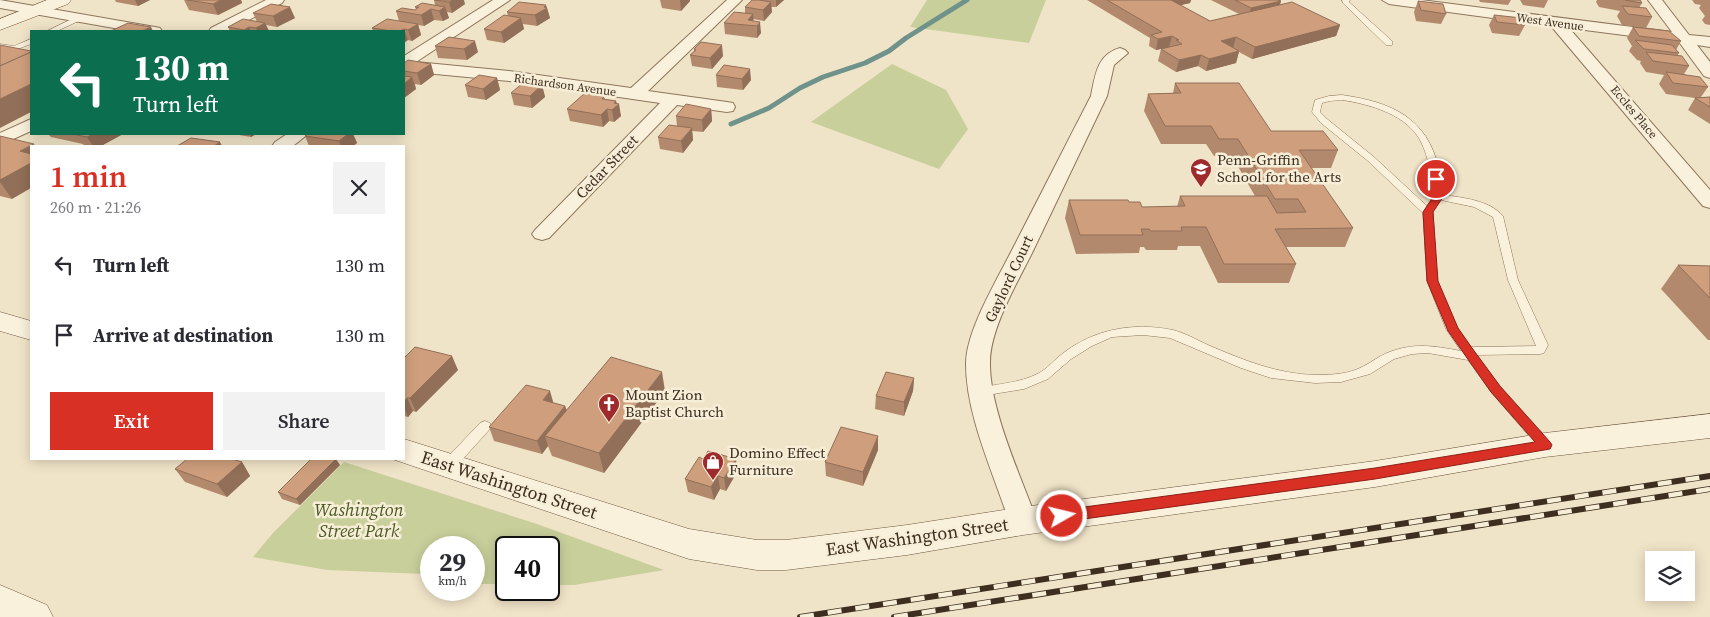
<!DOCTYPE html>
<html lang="en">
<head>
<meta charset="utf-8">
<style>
  :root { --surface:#fff; --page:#f2f2f3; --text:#2b2b33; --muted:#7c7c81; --accent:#d93025 }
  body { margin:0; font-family:"Source Serif 4",serif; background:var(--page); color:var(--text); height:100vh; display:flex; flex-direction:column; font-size:19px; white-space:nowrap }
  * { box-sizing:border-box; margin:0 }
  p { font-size:16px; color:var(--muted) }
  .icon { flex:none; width:28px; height:28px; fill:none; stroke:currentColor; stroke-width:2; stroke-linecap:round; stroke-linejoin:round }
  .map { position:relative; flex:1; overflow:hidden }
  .sheet { position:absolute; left:30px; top:145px; width:375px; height:315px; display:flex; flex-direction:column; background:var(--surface); border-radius:0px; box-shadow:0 2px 12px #0003 }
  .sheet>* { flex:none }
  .top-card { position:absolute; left:30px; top:30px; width:375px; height:105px; border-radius:0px; box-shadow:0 2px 12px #0003; background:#0b6e4f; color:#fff; overflow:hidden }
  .fabs { position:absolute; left:1645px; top:551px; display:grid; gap:10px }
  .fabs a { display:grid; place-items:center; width:50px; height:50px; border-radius:0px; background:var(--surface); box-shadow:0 2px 12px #0003; font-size:25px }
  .speed { position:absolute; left:420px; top:536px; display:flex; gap:10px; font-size:25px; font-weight:700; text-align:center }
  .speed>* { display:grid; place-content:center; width:65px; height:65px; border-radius:50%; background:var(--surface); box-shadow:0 2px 12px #0003; line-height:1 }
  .speed small { font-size:12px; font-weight:400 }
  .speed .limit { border:2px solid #111; border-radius:8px; background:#fff; color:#111 }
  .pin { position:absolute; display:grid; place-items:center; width:42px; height:42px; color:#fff; margin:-21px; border:2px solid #fff; border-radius:50%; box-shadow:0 1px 5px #0007 }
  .me { position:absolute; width:55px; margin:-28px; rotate:82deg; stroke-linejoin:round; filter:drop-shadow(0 0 4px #0008) }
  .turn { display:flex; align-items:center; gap:18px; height:105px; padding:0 20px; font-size:22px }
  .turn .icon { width:65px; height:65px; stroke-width:2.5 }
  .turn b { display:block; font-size:35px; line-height:42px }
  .round { display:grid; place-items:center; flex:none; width:52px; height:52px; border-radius:0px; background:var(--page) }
  .overview { display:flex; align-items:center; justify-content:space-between; height:85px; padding:0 20px }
  h1 { font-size:30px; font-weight:600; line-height:38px; color:var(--accent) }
  .button { display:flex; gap:10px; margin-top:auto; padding:10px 20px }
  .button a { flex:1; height:58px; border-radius:0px; background:var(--accent); color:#fff; font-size:20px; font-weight:600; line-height:58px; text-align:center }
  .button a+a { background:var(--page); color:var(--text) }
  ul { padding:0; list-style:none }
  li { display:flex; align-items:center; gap:15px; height:70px; padding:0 20px }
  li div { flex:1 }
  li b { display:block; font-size:19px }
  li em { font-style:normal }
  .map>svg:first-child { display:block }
  .green { fill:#c9cf9b }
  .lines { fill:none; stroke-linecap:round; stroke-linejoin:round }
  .stream { stroke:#6f938a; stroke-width:5 }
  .lane-casing { stroke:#8d765c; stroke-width:1 }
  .street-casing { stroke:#8d765c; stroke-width:2 }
  .secondary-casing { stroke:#6f573f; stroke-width:1 }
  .lane { fill:#faf1dc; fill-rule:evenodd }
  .street { fill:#faf1dc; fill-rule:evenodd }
  .secondary { fill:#faf1dc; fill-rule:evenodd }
  .rail-casing { stroke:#3d2e20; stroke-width:6 }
  .rail { stroke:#f7eed8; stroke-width:4.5; stroke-dasharray:14; stroke-linecap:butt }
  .wall { fill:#b2896c }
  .shaded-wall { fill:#916f58 }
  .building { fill:#cf9f7d; stroke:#916f58 }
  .route { fill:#d93025; stroke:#8d1f18 }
  .labels { text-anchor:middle; stroke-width:5; stroke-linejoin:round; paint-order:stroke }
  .far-street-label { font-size:12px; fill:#3d2e20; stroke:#f7eed8 }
  .poi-label { font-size:15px; fill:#3d2e20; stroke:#f7eed8; text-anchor:start }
  .street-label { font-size:15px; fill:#3d2e20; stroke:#f7eed8 }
  .near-street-label { font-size:18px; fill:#3d2e20; stroke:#f7eed8 }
  .near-park-label { font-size:18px; font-style:italic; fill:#4d5a26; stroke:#f7eed8 }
</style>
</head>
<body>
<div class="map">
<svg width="1710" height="617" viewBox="0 0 1710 617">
  <rect width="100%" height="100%" fill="#f0e4c8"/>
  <!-- green -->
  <g class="green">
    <path d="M927 0H1046L1029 43 910 27Z"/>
    <path d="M892 64 946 90 968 129 939 169 811 122Z"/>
    <path d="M344 462 537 524 664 570 575 585H549V548H506V584H474V548H431L430 585 423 574 327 570 253 557 273 533Z"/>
  </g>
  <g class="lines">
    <!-- stream -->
    <path class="stream" d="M731 124 769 108 800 88 823 77 865 63 889 51 906 38 967 0"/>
    <!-- lane casing -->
    <g class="lane-casing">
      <g id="lane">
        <path d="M1342 0H1350L1349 2 1392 41V45H1386L1343 3Z"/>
        <path d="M78 16 85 18 57 31H47Z"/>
        <path d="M31 39V44L15 50 0 48V44L14 46Z"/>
        <path d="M1342 95C1391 102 1427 117 1439 169 1441 177 1444 187 1444 195 1464 198 1489 200 1503 216L1518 280 1548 345 1544 353 1540 354 1477 355 1499 386 1550 441 1552 445 1550 449 1545 450 1540 449 1491 392 1468 360 1428 353 1412 354 1394 359 1370 374 1341 382 1315 383 1271 378 1241 368 1170 338 1143 335 1112 337 1092 346 1071 359 1048 379 1024 389 981 396 977 395 975 392 977 389C997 383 1019 384 1039 373 1047 369 1054 360 1062 354 1094 329 1133 322 1173 330 1185 333 1197 340 1208 345 1243 360 1277 374 1316 375 1332 375 1350 374 1364 366 1372 362 1379 356 1387 353 1414 342 1434 346 1461 351L1446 329 1427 281 1423 213 1368 161 1321 123 1312 112 1315 100 1329 96ZM1342 100C1370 104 1408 115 1421 142 1429 158 1431 177 1435 194L1427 206 1374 157 1327 119 1320 112 1322 103 1330 101ZM1441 200 1474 207 1493 217 1508 280 1536 346 1471 347 1457 328 1437 281 1433 212Z"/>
        <path d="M485 421 490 423 491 426 490 429 453 470 448 471 443 470 441 466 443 462 480 423Z"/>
      </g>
    </g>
    <!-- street casing -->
    <g class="street-casing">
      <g id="street">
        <path d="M0 0 155 27 160 28 162 31H131L0 8Z"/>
        <path d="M266 0H284L282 3 227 31H209L211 28Z"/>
        <path d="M493 0H510L416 62 509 71 631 88 727 0H742L648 91 727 102 733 103 735 107 733 111 727 112 677 105 549 238 542 240 535 238 532 234 535 230 660 103 509 81 404 71V56Z"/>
        <path d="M1382 0H1421L1672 32 1648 0H1662L1689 35 1710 37V47L1697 45 1710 62V78L1704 76 1679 42 1569 28 1710 190V208L1703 206 1551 26 1389 4Z"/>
        <path d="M1120 48 1125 50 1128 53 1114 65 1107 96C1082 148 1057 201 1032 253 1017 283 990 329 990 362 989 408 1021 477 1037 521L1033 529 1023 533 1013 529 1009 521C993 472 966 415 966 364 966 331 996 282 1011 252 1038 200 1064 148 1091 96 1095 76 1097 54 1120 48Z"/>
        <path d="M31 119V131L0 145V133Z"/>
        <path d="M287 134H308L293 146H272L275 142Z"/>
      </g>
    </g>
    <!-- secondary casing -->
    <g class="secondary-casing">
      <g id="secondary">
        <path d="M47 0H71L68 4 0 30V19Z"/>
        <path d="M0 312 31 321V340L0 331Z"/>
        <path d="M1710 414V438L1545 457 1375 487 1023 535 907 555 786 570H757L689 559 392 459H404V439L689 529 757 540H786L907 525 1023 507 1375 461 1545 433Z"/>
        <path d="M0 585 47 605 53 617H0Z"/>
      </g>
    </g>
    <!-- lane -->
    <use href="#lane" class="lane"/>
    <!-- street -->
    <use href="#street" class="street"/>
    <!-- secondary -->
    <use href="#secondary" class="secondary"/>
    <!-- rail casing -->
    <g class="rail-casing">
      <g id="rail">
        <path d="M800 617 1710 476"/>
        <path d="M894 617 1710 489"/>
      </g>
    </g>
    <!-- rail -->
    <use href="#rail" class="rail"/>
  </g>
  <!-- wall -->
  <g class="wall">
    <path d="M115 0H150L138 6 116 2Z"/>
    <path d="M184 0H241L242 3 218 15 189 10Z"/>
    <path d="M434 0 465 4 452 13 447 12 449 18 443 21 434 20 424 26 418 25 421 35 412 41 408 40 404 31H373L372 28 399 21 396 11 415 10 416 9 415 7 435 5Z"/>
    <path d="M660 0H690V1L681 11 662 8Z"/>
    <path d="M752 0H784L776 7H771L772 12 764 21 753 19V21L761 33 757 38 725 34 724 23 745 13V7Z"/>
    <path d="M1087 0H1191L1190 3 1180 5 1210 21 1239 14 1211 0H1278L1281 1 1280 5 1340 25 1336 36 1252 59 1239 52 1236 63 1206 71 1198 66 1176 72 1158 61 1161 49 1170 47 1156 50 1149 46 1150 38Z"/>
    <path d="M1479 0H1511L1508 5 1480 2Z"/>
    <path d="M1520 0H1548L1544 8 1523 5Z"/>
    <path d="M1597 0H1640L1642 3 1639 8 1652 17 1646 28 1622 25 1617 16 1620 11 1599 7 1596 2Z"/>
    <path d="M1692 0H1710V25L1705 24 1702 20 1705 16 1699 8 1701 5 1695 4Z"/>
    <path d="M1418 1 1446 14 1441 24 1416 21 1414 12Z"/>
    <path d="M547 8 550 18 537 26 523 24 524 29 504 43 487 40 484 29 508 16 507 12Z"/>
    <path d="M253 13 295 18 277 27 266 25 269 31H230L228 27 257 22Z"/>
    <path d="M1494 15 1525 25 1519 36 1492 33 1489 25Z"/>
    <path d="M1633 27 1681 41 1676 50 1679 53 1677 56 1689 66 1684 74 1708 87 1701 97H1710V124L1688 110 1695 98 1666 94 1659 84 1664 75 1646 72 1640 63 1641 61 1637 60 1629 51 1632 46 1627 38Z"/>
    <path d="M449 37 478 52 467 60 438 58 435 46Z"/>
    <path d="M694 49 723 56 712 69 692 66 690 55 694 51Z"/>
    <path d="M404 63 431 64 434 75 421 85 415 84 416 89 404 98Z"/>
    <path d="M724 65 751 80 743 90 717 87 716 75Z"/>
    <path d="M497 78 500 90 486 100 468 97 465 85Z"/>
    <path d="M1175 83 1271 131 1338 150 1331 168H1311L1353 228 1345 247H1286L1296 264 1289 283H1218L1200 246H1178L1177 250H1146L1144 247H1140L1139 253 1076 254 1065 218 1069 200 1129 202 1142 207H1177L1180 196H1255L1232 156H1214L1206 144H1161L1144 111 1148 94 1173 93Z"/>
    <path d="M542 85 545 97 532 108 514 105 511 93Z"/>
    <path d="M604 97 605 99 616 101 621 116 614 122 609 121 603 127 570 121 567 109Z"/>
    <path d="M711 109 712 121 703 132 692 131 693 140 683 153 660 149 658 137 677 126 676 116Z"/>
    <path d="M48 134H123L101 146H84L83 144 51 137Z"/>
    <path d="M233 134H256L251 137Z"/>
    <path d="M308 134H353L357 143 353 146H309L305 136Z"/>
    <path d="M0 136 12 199 0 196Z"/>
    <path d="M1678 265 1710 266V340H1708L1661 289Z"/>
    <path d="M404 358 458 370 416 412 413 411 408 417 404 416Z"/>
    <path d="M914 378 913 391 904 416 875 409 876 396Z"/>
    <path d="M665 391 604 473 552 456 548 446 542 454 494 441 489 427 554 403 565 406 567 410Z"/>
    <path d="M878 450 863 486 826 476 825 462Z"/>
    <path d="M703 459H736L737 472 726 491 720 489 714 500 688 492 685 479Z"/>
    <path d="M242 462 250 476 227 497 185 482 175 469Z"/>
    <path d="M340 465 300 505 282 499 278 492Z"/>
  </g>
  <!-- shaded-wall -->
  <g class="shaded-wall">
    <path d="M135 0H150L138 6Z"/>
    <path d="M221 0H241L242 3 218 15 213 4Z"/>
    <path d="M453 0H464L465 4 452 13 449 2Z"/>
    <path d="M680 0H690V1L681 11Z"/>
    <path d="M776 0H784L776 7Z"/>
    <path d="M1167 0H1191L1190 3 1165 9Z"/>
    <path d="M1281 1 1277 12 1248 19 1251 8Z"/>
    <path d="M771 2 772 12 764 21 763 10Z"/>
    <path d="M546 5 550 18 537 26 535 15Z"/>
    <path d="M290 7 295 18 277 27 273 16Z"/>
    <path d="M445 7 449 18 443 21 439 11Z"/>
    <path d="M431 9 434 20 424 26 421 15Z"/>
    <path d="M753 14 754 25 748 20Z"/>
    <path d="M521 18 524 29 504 43 501 32Z"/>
    <path d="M760 22 761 33 757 38V26Z"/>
    <path d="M265 23 269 31H257L256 28Z"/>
    <path d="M418 24 421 35 412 41 408 30Z"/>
    <path d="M1340 25 1336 36 1252 59 1255 47Z"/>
    <path d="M151 27 153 31H142Z"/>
    <path d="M249 27 251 31H245L244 30Z"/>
    <path d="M404 29 408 40 404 43V31H400Z"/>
    <path d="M1172 36 1169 47 1156 50 1158 39Z"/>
    <path d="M1236 37 1233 48 1221 41Z"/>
    <path d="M475 41 478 52 467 60 464 49Z"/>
    <path d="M722 45 723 56 712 69 710 58Z"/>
    <path d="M1239 51 1236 63 1206 71 1209 59Z"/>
    <path d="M1201 55 1198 66 1176 72 1179 60Z"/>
    <path d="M431 64 434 75 421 85 417 73Z"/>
    <path d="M750 69 751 80 743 90 742 79Z"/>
    <path d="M412 77 416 89 404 98V84Z"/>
    <path d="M497 78 500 90 486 100 483 89Z"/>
    <path d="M31 84V112L0 128V99Z"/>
    <path d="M542 85 545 97 532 108 530 96Z"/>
    <path d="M616 101 617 106 619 104 621 116 614 122 612 110 614 103Z"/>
    <path d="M607 109 609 121 603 127 601 115Z"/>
    <path d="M711 109 712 121 703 132 702 120Z"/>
    <path d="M692 128 693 140 683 153 681 141Z"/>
    <path d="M94 134H123L101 146H93L87 137Z"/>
    <path d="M250 134H256L251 137Z"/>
    <path d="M348 134H353L357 143 353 146H341L339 141Z"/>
    <path d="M220 142 222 146H214Z"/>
    <path d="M34 144 35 146H31V188L12 199 0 182V180L20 151Z"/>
    <path d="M452 356 458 370 416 412 410 398Z"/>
    <path d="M662 372 665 391 604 473 599 453Z"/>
    <path d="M914 378 913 391 904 416V402Z"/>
    <path d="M550 391 554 405 543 400Z"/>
    <path d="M407 398 413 411 408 417 404 407V402Z"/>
    <path d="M565 406 569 419 545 436 548 446 542 454 537 441Z"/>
    <path d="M878 436V450L863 486V472Z"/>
    <path d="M336 459 340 465 300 505 296 499Z"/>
    <path d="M736 459 737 472 726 491 724 478Z"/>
    <path d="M242 462 250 476 227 497 217 484Z"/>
    <path d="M718 476 720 489 714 500 711 487Z"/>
  </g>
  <!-- building -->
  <g class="building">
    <path d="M187 0H221L213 4Z"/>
    <path d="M434 0H453L449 2Z"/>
    <path d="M752 0H759L771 2 763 10 745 7Z"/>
    <path d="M1107 0H1171L1210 21 1292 2 1340 25 1255 47 1236 37 1221 41 1239 51 1209 59 1201 55 1179 60 1161 49 1182 44 1176 40H1179L1172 36 1158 39 1151 35 1162 32Z"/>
    <path d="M1235 0H1278L1281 1 1251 8Z"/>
    <path d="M1625 0H1640L1642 3Z"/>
    <path d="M1418 1 1443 4 1446 14 1421 10Z"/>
    <path d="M519 2 546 5 544 7 547 8 535 15 507 12Z"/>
    <path d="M422 3 445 7 439 11 431 9 421 15 396 11 402 8 415 10 419 7H415Z"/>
    <path d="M271 4 290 7 273 16 253 13Z"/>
    <path d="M1622 6 1646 8 1652 17 1628 14Z"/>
    <path d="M734 12 753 14 748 20 760 22 757 26 724 23Z"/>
    <path d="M504 15 521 18 501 32 484 29Z"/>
    <path d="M1494 15 1522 18 1525 25 1497 22Z"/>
    <path d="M243 19 265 23 256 28 249 27 244 30 228 27Z"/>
    <path d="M387 19 418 24 408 30 404 29 400 31H391L372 28Z"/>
    <path d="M128 23 151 27 142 31H111Z"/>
    <path d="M1633 27 1669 31 1681 41 1639 36Z"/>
    <path d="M449 37 475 41 464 49 435 46Z"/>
    <path d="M1635 40 1672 45 1679 53 1644 49Z"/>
    <path d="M701 42 722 45 710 58 690 55 696 50 694 49Z"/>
    <path d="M0 45 31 51V52L0 66Z"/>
    <path d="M31 52V84L0 99V66Z"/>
    <path d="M1646 52 1682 56 1689 66 1653 61Z"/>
    <path d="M408 60 431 64 417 73 404 71V63Z"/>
    <path d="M724 65 750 69 742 79 716 75Z"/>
    <path d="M1666 72 1700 77 1708 87 1673 83Z"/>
    <path d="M479 75 497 78 483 89 465 85Z"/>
    <path d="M404 76 412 77 404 84Z"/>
    <path d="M524 82 542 85 530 96 511 93Z"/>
    <path d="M1175 83H1239L1271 131H1323L1338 150H1299L1353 228 1275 229 1296 264H1224L1206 227H1181L1182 231H1151L1149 229H1141L1143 235H1080L1069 200H1128L1129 202H1140L1142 207 1185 206 1180 196H1267L1277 213 1306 212 1298 199H1275L1238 139H1219L1211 126H1165L1148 94 1181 93Z"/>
    <path d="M585 93 604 97 602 99 616 101 614 103 619 104 612 110 607 109 601 115 567 109Z"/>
    <path d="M1710 97V107L1695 98Z"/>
    <path d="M686 104 711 109 702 120 676 116Z"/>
    <path d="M669 125 692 128 681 141 658 137Z"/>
    <path d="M80 134H94L87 137 77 135Z"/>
    <path d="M308 134H348L339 141 305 136Z"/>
    <path d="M0 136 34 144 20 151 31 154V163L0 180Z"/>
    <path d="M191 138 220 142 214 146H177Z"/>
    <path d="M1678 265 1710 266V298Z"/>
    <path d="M415 347 452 356 410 398H407L404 402V358Z"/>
    <path d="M611 357 662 372 599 453 545 436Z"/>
    <path d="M886 372 914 378 904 402 876 396Z"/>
    <path d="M526 385 550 391 543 400 565 406 537 441 489 427Z"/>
    <path d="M841 427 878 436 863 472 825 462Z"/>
    <path d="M708 451 736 459 724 478 718 476 711 487 685 479 699 457 703 459Z"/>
    <path d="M187 459H232L242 462 217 484 175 469Z"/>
    <path d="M311 459H336L296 499 278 492Z"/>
  </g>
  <!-- route -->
  <path class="route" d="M1436 176 1441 179 1445 194 1433 212 1438 281 1458 328 1472 348 1500 386 1550 442 1552 445 1550 449 1375 479 1062 522 1057 520 1055 516 1057 512 1062 510 1375 468 1535 442 1491 392 1448 331 1427 281 1423 212 1435 194 1432 179Z"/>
  <!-- icons -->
  <defs>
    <g id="school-pin" transform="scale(1.125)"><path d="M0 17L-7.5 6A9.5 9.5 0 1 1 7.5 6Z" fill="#9e2a2b" stroke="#f7eed8"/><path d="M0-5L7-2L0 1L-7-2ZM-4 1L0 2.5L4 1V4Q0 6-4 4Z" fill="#fff"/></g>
    <g id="church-pin" transform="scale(1.125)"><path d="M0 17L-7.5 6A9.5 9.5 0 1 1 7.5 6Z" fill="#9e2a2b" stroke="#f7eed8"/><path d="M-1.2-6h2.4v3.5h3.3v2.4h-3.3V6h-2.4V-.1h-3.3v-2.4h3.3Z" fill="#fff"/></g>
    <g id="shop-pin" transform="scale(1.125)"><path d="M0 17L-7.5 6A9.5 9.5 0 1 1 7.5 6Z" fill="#9e2a2b" stroke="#f7eed8"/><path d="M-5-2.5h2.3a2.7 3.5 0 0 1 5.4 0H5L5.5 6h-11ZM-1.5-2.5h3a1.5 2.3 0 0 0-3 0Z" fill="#fff"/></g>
  </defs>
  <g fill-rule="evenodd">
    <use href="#school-pin" x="1201" y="169"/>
    <use href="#church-pin" x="609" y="404"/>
    <use href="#shop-pin" x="713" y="462"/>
  </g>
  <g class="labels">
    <!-- far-street labels -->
    <g class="far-street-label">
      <text transform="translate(1550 22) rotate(8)" y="4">West Avenue</text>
      <text transform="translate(565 85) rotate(8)" y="4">Richardson Avenue</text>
      <text transform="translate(1634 112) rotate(50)" y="4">Eccles Place</text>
    </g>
    <!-- poi labels -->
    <g class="poi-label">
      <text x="1217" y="165">Penn-Griffin<tspan x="1217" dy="17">School for the Arts</tspan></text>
      <text x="625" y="400">Mount Zion<tspan x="625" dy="17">Baptist Church</tspan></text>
      <text x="729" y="458">Domino Effect<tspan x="729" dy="17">Furniture</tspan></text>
    </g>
    <!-- street labels -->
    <g class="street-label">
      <text transform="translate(607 167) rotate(-46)" y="5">Cedar Street</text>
      <text transform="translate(1009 279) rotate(-65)" y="5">Gaylord Court</text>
    </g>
    <!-- near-street labels -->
    <g class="near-street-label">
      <text transform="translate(509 485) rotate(18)" y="6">East Washington Street</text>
      <text transform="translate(917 537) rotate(-8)" y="6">East Washington Street</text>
    </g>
    <!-- near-park labels -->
    <g class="near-park-label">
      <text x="359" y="516">Washington<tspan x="359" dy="21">Street Park</tspan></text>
    </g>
  </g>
</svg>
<div class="fabs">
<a><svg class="icon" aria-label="layers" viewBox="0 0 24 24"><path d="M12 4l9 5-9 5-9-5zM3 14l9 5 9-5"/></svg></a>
</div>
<div class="speed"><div>29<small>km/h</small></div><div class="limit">40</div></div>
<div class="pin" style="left:1436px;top:179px;background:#d93025"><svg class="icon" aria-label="arrive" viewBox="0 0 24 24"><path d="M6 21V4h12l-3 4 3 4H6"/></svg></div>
<svg class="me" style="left:1062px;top:516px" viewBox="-20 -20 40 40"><circle r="17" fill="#d93025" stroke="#fff" stroke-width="3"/><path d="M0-11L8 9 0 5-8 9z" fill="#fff"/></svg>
<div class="top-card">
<div class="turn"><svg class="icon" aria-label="left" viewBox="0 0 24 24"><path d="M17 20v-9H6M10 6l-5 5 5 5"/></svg><div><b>130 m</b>Turn left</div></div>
</div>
<section class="sheet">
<div class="overview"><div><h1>1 min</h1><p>260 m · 21:26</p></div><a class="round"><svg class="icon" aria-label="close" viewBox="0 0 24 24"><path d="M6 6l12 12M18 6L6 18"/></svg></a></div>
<ul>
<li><svg class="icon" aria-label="left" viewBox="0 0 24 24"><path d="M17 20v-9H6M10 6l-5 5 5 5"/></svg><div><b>Turn left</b></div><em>130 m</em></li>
<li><svg class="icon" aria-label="arrive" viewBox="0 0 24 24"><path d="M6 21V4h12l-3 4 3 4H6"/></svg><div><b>Arrive at destination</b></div><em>130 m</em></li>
</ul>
<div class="button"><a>Exit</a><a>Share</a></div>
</section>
</div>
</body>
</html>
